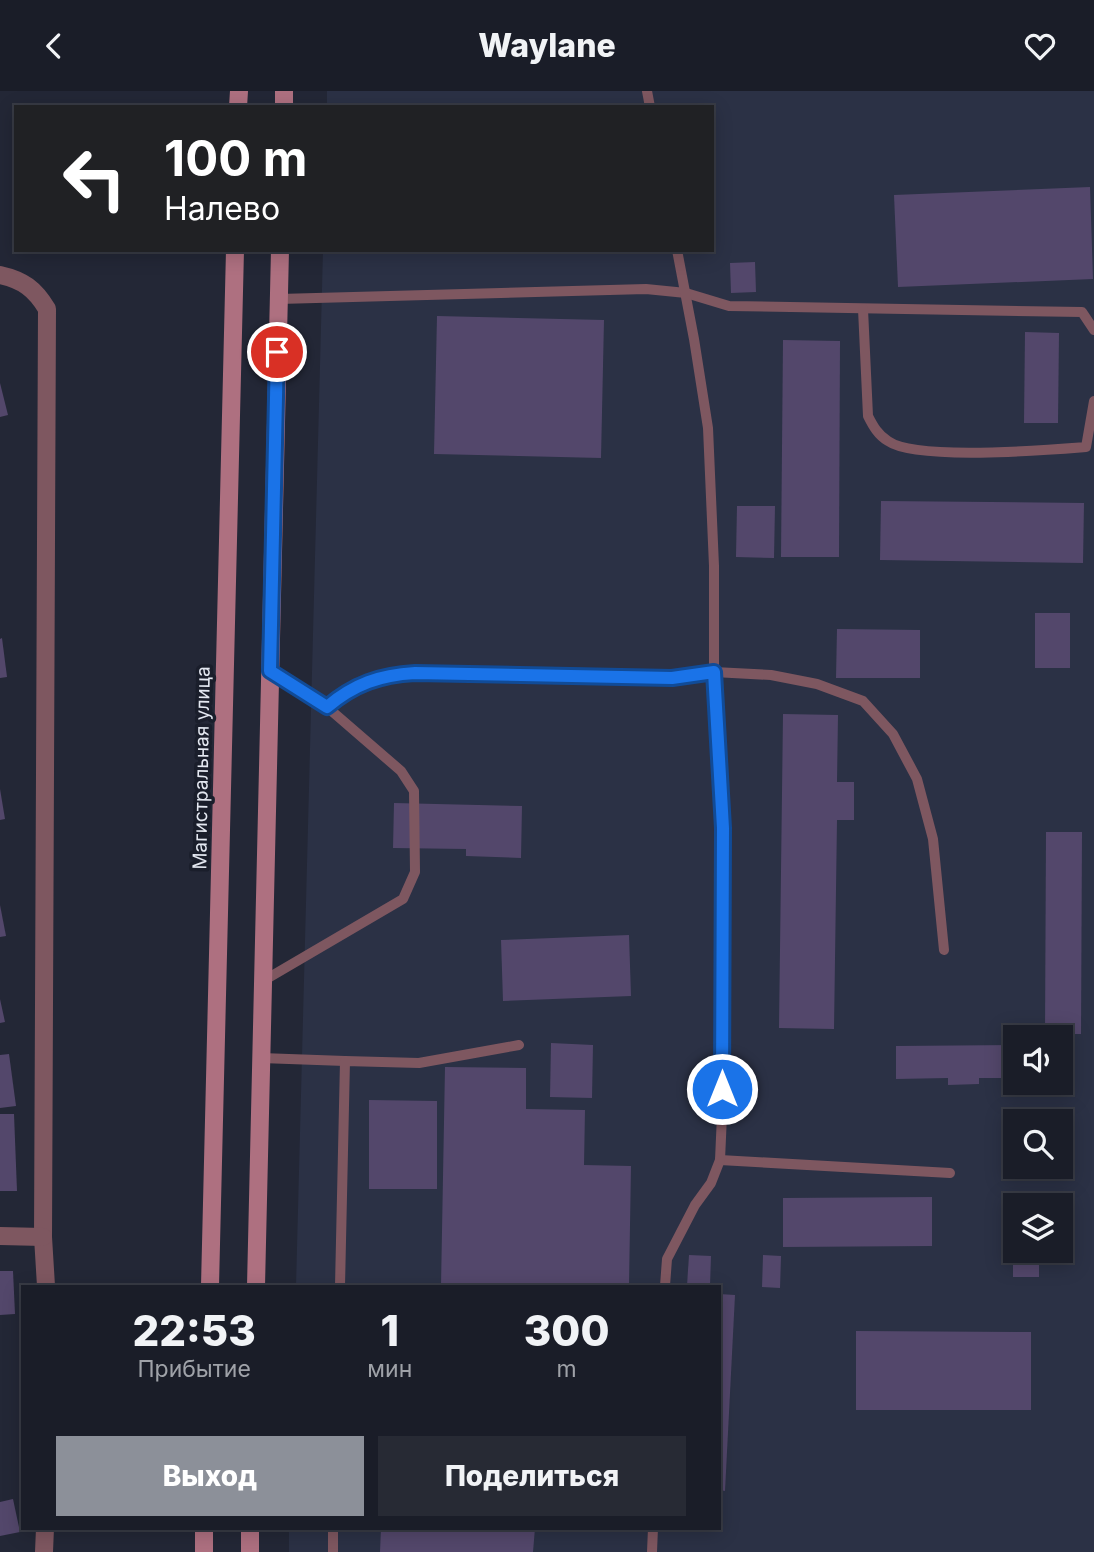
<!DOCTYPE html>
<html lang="ru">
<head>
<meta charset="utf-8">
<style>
  :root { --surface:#1a1d28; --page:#272a34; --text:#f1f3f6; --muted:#9fa2a8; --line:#383b45; --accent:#8c9099 }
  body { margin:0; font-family:Inter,sans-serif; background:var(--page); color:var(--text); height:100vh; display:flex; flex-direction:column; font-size:26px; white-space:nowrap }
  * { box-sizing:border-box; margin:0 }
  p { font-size:23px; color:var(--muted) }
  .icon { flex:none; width:38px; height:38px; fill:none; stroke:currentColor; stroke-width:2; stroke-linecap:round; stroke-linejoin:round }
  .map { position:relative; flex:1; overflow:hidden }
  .drawer { position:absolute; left:21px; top:1194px; width:700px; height:245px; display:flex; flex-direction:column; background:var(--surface); border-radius:0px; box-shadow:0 4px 18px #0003,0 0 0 2px var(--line) }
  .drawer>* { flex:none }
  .banner { position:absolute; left:14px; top:14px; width:700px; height:147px; border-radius:0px; box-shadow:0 4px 18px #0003,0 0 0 2px var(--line); background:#202124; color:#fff; overflow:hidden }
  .controls { position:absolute; left:1003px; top:934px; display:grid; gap:14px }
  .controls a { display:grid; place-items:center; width:70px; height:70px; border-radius:0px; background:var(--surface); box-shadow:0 4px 18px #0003,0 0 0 2px var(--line); font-size:35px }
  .pin { position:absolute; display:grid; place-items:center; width:60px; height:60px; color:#fff; margin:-30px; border:4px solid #fff; border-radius:50%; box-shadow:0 2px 7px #0007 }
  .me { position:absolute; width:77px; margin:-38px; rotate:0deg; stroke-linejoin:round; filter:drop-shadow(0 0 5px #0008) }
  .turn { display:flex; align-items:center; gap:24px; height:147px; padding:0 35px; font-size:32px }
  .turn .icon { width:91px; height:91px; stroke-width:2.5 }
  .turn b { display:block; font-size:49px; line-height:60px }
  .eta { display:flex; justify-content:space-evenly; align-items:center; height:119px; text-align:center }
  .eta b { font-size:42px; font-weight:800; line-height:49px }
  .primary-button { display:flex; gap:14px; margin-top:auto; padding:14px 35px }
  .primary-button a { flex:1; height:80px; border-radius:0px; background:var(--accent); color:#fff; font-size:28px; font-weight:800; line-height:80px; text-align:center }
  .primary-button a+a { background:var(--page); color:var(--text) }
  header { display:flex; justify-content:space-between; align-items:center; height:91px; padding:0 35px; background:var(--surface); font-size:32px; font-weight:800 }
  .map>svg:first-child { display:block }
  .built { fill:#2b3145; fill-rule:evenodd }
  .building { fill:#53476b }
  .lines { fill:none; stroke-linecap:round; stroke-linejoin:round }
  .service { stroke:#7e5760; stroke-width:10 }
  .minor { stroke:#7e5760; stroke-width:18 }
  .secondary { stroke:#ae7080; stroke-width:18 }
  .route-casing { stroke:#114b97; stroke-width:18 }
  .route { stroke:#1a73e8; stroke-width:12 }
  .labels { text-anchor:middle; stroke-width:7; stroke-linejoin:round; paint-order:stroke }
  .street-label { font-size:19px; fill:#e4e8f1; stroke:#1a1e2b }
</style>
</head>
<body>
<header><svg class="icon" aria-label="back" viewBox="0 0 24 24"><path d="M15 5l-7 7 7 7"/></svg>Waylane<svg class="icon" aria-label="heart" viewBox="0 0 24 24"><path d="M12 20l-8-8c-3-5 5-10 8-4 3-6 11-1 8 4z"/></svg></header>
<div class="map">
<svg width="1094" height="1461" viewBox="0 0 1094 1461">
  <rect width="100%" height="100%" fill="#232736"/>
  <!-- built -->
  <path class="built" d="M327 0H1094V1461H289V1437H719V1195H296L323 159H712V16H327ZM1015 947H1060V992H1015ZM1015 1031H1060V1076H1015ZM1015 1115H1060V1160H1015Z"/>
  <!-- building -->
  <g class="building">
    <path d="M1090 96 1093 188 898 196 894 104Z"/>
    <path d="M755 171 756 201 731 202 730 172Z"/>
    <path d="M437 225 604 229 601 367 434 363Z"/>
    <path d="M1025 241 1059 242 1058 332H1024Z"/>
    <path d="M783 249 840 250 839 466H781Z"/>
    <path d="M0 292 8 324 0 326Z"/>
    <path d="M881 410 1084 412 1083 472 880 469Z"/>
    <path d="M737 415H775L774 467 736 466Z"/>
    <rect x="1035" y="522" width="35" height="55"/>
    <path d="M837 538 920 539V587H836Z"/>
    <path d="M2 547 7 586 0 587V548Z"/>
    <path d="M783 623 838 624 837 691H854V729H837L834 938 779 937Z"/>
    <path d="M0 698 5 728 0 729Z"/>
    <path d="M394 712 522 715 521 767 466 765V758L393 757Z"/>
    <path d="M1046 741H1082L1081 943H1045Z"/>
    <path d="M0 814 6 845 0 846Z"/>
    <path d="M629 844 631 905 503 910 501 849Z"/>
    <path d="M0 908 5 931 0 932Z"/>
    <path d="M551 952 593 954 592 1007 550 1006Z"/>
    <path d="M1015 954V987H979V993L948 994V987L896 988V955Z"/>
    <rect x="1060" y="954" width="15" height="32"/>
    <path d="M9 963 16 1015 0 1017V964Z"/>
    <path d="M445 976 526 977V1018L585 1019 584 1074 631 1075 629 1195H441Z"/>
    <path d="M369 1009 437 1010V1098H369Z"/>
    <path d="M0 1023H14L17 1100H0Z"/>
    <path d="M932 1106V1155L783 1156V1107Z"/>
    <rect x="1013" y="1160" width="26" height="26"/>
    <path d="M689 1164 711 1165 710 1195H687Z"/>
    <path d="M763 1164 781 1165 780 1197 762 1196Z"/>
    <path d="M0 1180H13L15 1223 0 1224Z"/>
    <path d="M719 1203 735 1204 725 1400 719 1399Z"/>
    <path d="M856 1240 1031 1241V1319H856Z"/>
    <path d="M13 1408 20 1441 0 1445V1411Z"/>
    <path d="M381 1437H535L533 1461H380Z"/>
  </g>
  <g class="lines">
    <!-- service -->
    <g class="service">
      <path d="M647 0 650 16"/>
      <path d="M279 208 646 198 686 202 729 215 1082 221 1094 239"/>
      <path d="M863 218 868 325C873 335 878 344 888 350 916 370 1048 359 1086 356L1094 310"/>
      <path d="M327 616C354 593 380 584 415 582L672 587 714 581 771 584 817 593 863 610 893 643 917 688 933 748 944 859"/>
      <path d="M263 890 403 808 415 781 414 700 401 680 327 616 270 580"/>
      <path d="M261 967 345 970"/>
      <path d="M720 1069 950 1082"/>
      <path d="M340 1195 345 970 419 972 519 954"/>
      <path d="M665 1195 667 1168 695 1114 711 1092 720 1069 722 1024 723 737 714 581V475L708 337 694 248 677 159"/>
      <path d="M333 1461V1437"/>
      <path d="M652 1461 653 1437"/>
    </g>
    <!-- minor -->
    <g class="minor">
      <path d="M0 184C23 189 35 198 47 218L43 1146 46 1195"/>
      <path d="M0 1145 43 1146"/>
      <path d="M44 1461 45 1437"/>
    </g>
    <!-- secondary -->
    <g class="secondary">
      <path d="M238 16 239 0"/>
      <path d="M284 16V0"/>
      <path d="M210 1195 235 159"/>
      <path d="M256 1195 280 159"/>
      <path d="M204 1461V1437"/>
      <path d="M250 1461V1437"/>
    </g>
  </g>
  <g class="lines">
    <!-- route casing -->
    <g class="route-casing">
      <path id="route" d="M277 261 270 580 327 616C354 593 380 584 415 582L672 587 714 581 723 737 722 998"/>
    </g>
    <!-- route -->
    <use href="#route" class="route"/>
  </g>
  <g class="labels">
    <!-- street labels -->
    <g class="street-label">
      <text transform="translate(201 677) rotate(-89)" y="7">Магистральная улица</text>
    </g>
  </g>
</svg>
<div class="controls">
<a><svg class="icon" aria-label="sound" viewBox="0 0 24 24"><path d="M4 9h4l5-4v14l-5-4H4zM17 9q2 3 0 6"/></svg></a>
<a><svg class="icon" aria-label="search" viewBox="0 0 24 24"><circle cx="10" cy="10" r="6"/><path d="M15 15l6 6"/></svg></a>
<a><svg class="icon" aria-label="layers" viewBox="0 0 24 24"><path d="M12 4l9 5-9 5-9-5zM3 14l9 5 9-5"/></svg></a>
</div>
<div class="pin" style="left:277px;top:261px;background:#d93025"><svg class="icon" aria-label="arrive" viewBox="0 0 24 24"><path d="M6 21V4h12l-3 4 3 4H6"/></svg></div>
<svg class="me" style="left:722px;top:998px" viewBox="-20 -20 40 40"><circle r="17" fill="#1a73e8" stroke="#fff" stroke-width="3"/><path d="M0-11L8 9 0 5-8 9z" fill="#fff"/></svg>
<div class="banner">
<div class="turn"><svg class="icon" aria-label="left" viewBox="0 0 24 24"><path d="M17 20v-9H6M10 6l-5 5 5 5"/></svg><div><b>100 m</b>Налево</div></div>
</div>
<section class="drawer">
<div class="eta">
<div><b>22:53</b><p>Прибытие</p></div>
<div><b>1</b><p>мин</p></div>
<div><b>300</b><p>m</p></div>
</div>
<div class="primary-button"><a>Выход</a><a>Поделиться</a></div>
</section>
</div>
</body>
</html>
